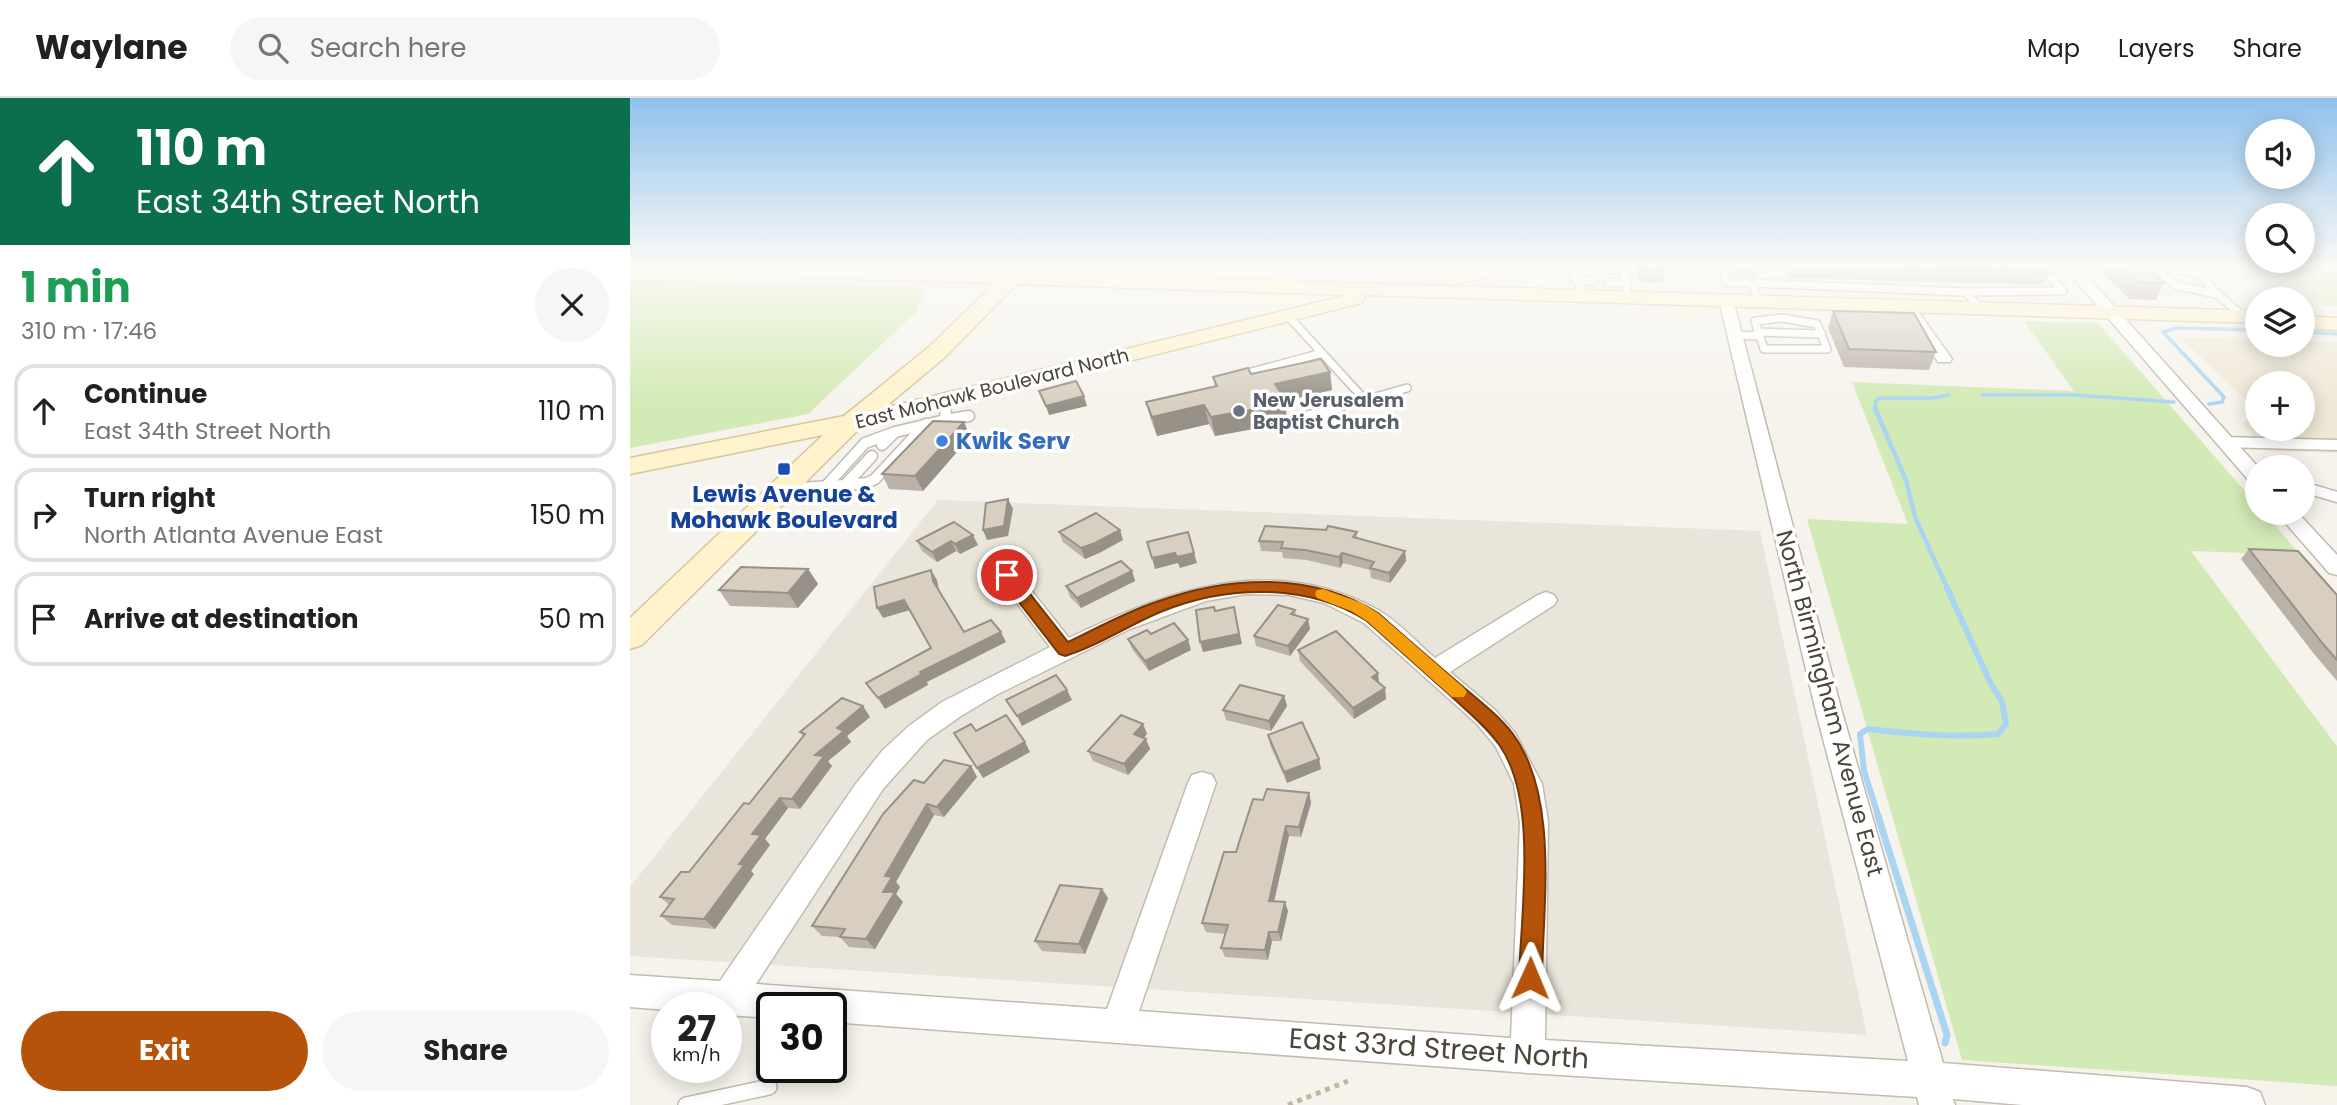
<!DOCTYPE html>
<html lang="en">
<head>
<meta charset="utf-8">
<style>
  :root { --surface:#fff; --page:#f6f6f6; --text:#202124; --muted:#757577; --line:#e0e0e0; --accent:#b45309 }
  body { margin:0; font-family:Poppins,sans-serif; background:var(--page); color:var(--text); height:100vh; display:flex; flex-direction:column; font-size:26px; white-space:nowrap }
  * { box-sizing:border-box; margin:0 }
  p { font-size:23px; color:var(--muted) }
  .icon { flex:none; width:38px; height:38px; fill:none; stroke:currentColor; stroke-width:2; stroke-linecap:round; stroke-linejoin:round }
  .map { position:relative; flex:1; overflow:hidden }
  .details { display:flex; flex-direction:column; background:var(--surface); width:630px }
  .details>* { flex:none }
  .banner { background:#0b6e4f; color:#fff; overflow:hidden }
  .buttons { position:absolute; left:1615px; top:21px; display:grid; gap:14px }
  .buttons a { display:grid; place-items:center; width:70px; height:70px; border-radius:50%; background:var(--surface); box-shadow:0 4px 18px #0003; font-size:35px }
  .speed { position:absolute; left:21px; top:894px; display:flex; gap:14px; font-size:35px; font-weight:700; text-align:center }
  .speed>* { display:grid; place-content:center; width:91px; height:91px; border-radius:50%; background:var(--surface); box-shadow:0 4px 18px #0003; line-height:1 }
  .speed small { font-size:18px; font-weight:400 }
  .speed .limit { border:4px solid #111; border-radius:10px; background:#fff; color:#111 }
  .pin { position:absolute; display:grid; place-items:center; width:60px; height:60px; color:#fff; margin:-30px; border:4px solid #fff; border-radius:50%; box-shadow:0 2px 7px #0007 }
  .me { position:absolute; width:77px; margin:-38px; rotate:1deg; stroke-linejoin:round; filter:drop-shadow(0 0 5px #0008) }
  .turn { display:flex; align-items:center; gap:24px; height:147px; padding:0 21px; font-size:32px }
  .turn .icon { width:91px; height:91px; stroke-width:2.5 }
  .turn b { display:block; font-size:49px; line-height:60px }
  .round { display:grid; place-items:center; flex:none; width:74px; height:74px; border-radius:37px; background:var(--page) }
  .overview { display:flex; align-items:center; justify-content:space-between; height:119px; padding:0 21px }
  h1 { font-size:42px; font-weight:700; line-height:52px; color:#1e9e55 }
  .primary-button { display:flex; gap:14px; margin-top:auto; padding:14px 21px }
  .primary-button a { flex:1; height:80px; border-radius:42px; background:var(--accent); color:#fff; font-size:28px; font-weight:700; line-height:80px; text-align:center }
  .primary-button a+a { background:var(--page); color:var(--text) }
  ul { padding:0; list-style:none }
  li { display:flex; align-items:center; gap:21px; height:94px; margin:0 14px 10px; padding:0 7px; border:4px solid var(--line); border-radius:21px }
  li div { flex:1 }
  li b { display:block; font-size:26px }
  li em { font-style:normal }
  header { display:flex; align-items:center; gap:42px; box-sizing:border-box; height:98px; padding:0 35px; background:var(--surface); border-bottom:2px solid var(--line) }
  header strong { font-size:33px }
  nav { display:flex; gap:38px; margin-inline-start:auto; font-size:24px }
  .search { width:490px; height:63px; background:var(--page); display:flex; align-items:center; gap:18px; box-sizing:border-box; padding:0 24px; border-radius:38px; color:var(--muted); font-size:26px }
  main { display:flex; flex:1; min-height:0 }
  .map>svg:first-child { display:block }
  .residential { fill:#eae5da }
  .education { fill:#efe8d6; fill-rule:evenodd }
  .green { fill:#d2eab5 }
  .lines { fill:none; stroke-linecap:round; stroke-linejoin:round }
  .stream-far3 { stroke:#a9d4f2; stroke-width:3.5 }
  .stream-far2 { stroke:#a9d4f2; stroke-width:4.5 }
  .stream-far1 { stroke:#a9d4f2; stroke-width:6 }
  .stream { stroke:#a9d4f2; stroke-width:7 }
  .lane-far2-casing { stroke:#c2bbae; stroke-width:10 }
  .lane-far1-casing { stroke:#c2bbae; stroke-width:13 }
  .lane-casing { stroke:#c2bbae; stroke-width:18 }
  .street-casing { stroke:#c2bbae; stroke-width:3 }
  .secondary-casing { stroke:#d6c79b; stroke-width:3 }
  .path { stroke:#c4b79f; stroke-width:5; stroke-dasharray:5 5; stroke-linecap:butt }
  .lane-far2 { stroke:#fff; stroke-width:7 }
  .lane-far1 { stroke:#fff; stroke-width:10 }
  .lane { stroke:#fff; stroke-width:15 }
  .street { fill:#fff; fill-rule:evenodd }
  .secondary { fill:#fff3cd; fill-rule:evenodd }
  .wall { fill:#bab2a6 }
  .shaded-wall { fill:#979187 }
  .building { fill:#d8cfc1; stroke:#979187; stroke-width:2 }
  .route { fill:#b45309; stroke:#753606; stroke-width:2 }
  .slow { fill:#f59e0b }
  .worship-dot { fill:#6b7280; stroke:#fff; stroke-width:2.5 }
  .shop-dot { fill:#3f7fe0; stroke:#fff; stroke-width:2.5 }
  .transit-dot { fill:#1a4fb4; stroke:#fff; stroke-width:2.5 }
  .labels { text-anchor:middle; stroke-width:7; stroke-linejoin:round; paint-order:stroke }
  .far-street-label { font-size:19px; fill:#4b4439; stroke:#fff }
  .far-worship-label { font-size:19px; font-weight:bold; fill:#5b616d; stroke:#fff; text-anchor:start }
  .shop-label { font-size:23px; font-weight:bold; fill:#366cbe; stroke:#fff; text-anchor:start }
  .transit-label { font-size:23px; font-weight:bold; fill:#164399; stroke:#fff }
  .street-label { font-size:23px; fill:#4b4439; stroke:#fff }
  .near-street-label { font-size:28px; fill:#4b4439; stroke:#fff }
</style>
</head>
<body>
<header>
<strong>Waylane</strong>
<div class="search"><svg class="icon" aria-label="search" viewBox="0 0 24 24"><circle cx="10" cy="10" r="6"/><path d="M15 15l6 6"/></svg>Search here</div>
<nav><a>Map</a><a>Layers</a><a>Share</a></nav>
</header>
<main>
<section class="details">
<div class="banner">
<div class="turn"><svg class="icon" aria-label="ahead" viewBox="0 0 24 24"><path d="M12 20V5M6 11l6-6 6 6"/></svg><div><b>110 m</b>East 34th Street North</div></div>
</div>
<div class="overview"><div><h1>1 min</h1><p>310 m · 17:46</p></div><a class="round"><svg class="icon" aria-label="close" viewBox="0 0 24 24"><path d="M6 6l12 12M18 6L6 18"/></svg></a></div>
<ul>
<li><svg class="icon" aria-label="ahead" viewBox="0 0 24 24"><path d="M12 20V5M6 11l6-6 6 6"/></svg><div><b>Continue</b><p>East 34th Street North</p></div><em>110 m</em></li>
<li><svg class="icon" aria-label="right" viewBox="0 0 24 24"><path d="M7 20v-9h11M14 6l5 5-5 5"/></svg><div><b>Turn right</b><p>North Atlanta Avenue East</p></div><em>150 m</em></li>
<li><svg class="icon" aria-label="arrive" viewBox="0 0 24 24"><path d="M6 21V4h12l-3 4 3 4H6"/></svg><div><b>Arrive at destination</b></div><em>50 m</em></li>
</ul>
<div class="primary-button"><a>Exit</a><a>Share</a></div>
</section>
<div class="map">
<svg width="1707" height="1007" viewBox="0 0 1707 1007">
  <rect width="100%" height="100%" fill="#f6f3ec"/>
  <!-- residential -->
  <path class="residential" d="M308 402 1130 433 1237 937 0 858V789Z"/>
  <!-- education -->
  <path class="education" d="M1550 239 1627 242 1628 247H1673V243L1707 244V355L1638 353 1613 326 1626 312ZM1628 285H1673V331H1628Z"/>
  <!-- green -->
  <g class="green">
    <path d="M1640 168H1707V208H1694Z"/>
    <path d="M0 181 296 190 286 214 178 316 0 350Z"/>
    <path d="M1394 223 1468 225 1627 407 1628 415H1634L1671 457 1561 453 1707 648V988L1332 962 1177 421 1278 426 1222 284 1444 293Z"/>
  </g>
  <g class="lines">
    <!-- stream-far3 -->
    <g class="stream-far3">
      <path d="M1673 234 1707 236"/>
      <path d="M1352 297H1445L1544 304"/>
      <path d="M1579 306 1592 304 1594 299 1533 234 1546 230 1628 232"/>
      <path d="M1245 312 1246 303 1250 300H1302L1319 297"/>
    </g>
    <!-- stream-far2 -->
    <path class="stream-far2" d="M1245 310 1276 382 1285 419 1318 492"/>
    <!-- stream-far1 -->
    <path class="stream-far1" d="M1249 720 1234 673 1230 636 1238 631C1281 636 1324 640 1368 636L1376 626 1372 604 1360 584 1317 490"/>
    <!-- stream -->
    <path class="stream" d="M1248 718 1317 937 1315 945"/>
    <!-- lane-far2 casing -->
    <g class="lane-far2-casing">
      <g id="lane-far2">
        <path d="M938 168 941 171 994 172 998 199"/>
        <path d="M1093 168 1096 184 1122 185"/>
        <path d="M1563 168 1587 196 1612 217"/>
        <path d="M941 171 954 198"/>
        <path d="M1565 174 1535 171 1529 176 1548 188 1587 196"/>
        <path d="M947 183H963"/>
        <path d="M978 184 996 185"/>
        <path d="M1128 203 1122 185 1336 194"/>
        <path d="M1349 210 1336 194 1433 193 1411 168"/>
        <path d="M658 218 735 302"/>
        <path d="M1153 220 1187 226 1197 251H1134L1125 223Z"/>
        <path d="M1127 234 1192 236"/>
        <path d="M1105 237 1128 238"/>
        <path d="M607 278 692 255"/>
        <path d="M316 312V302"/>
        <path d="M700 312 777 290"/>
      </g>
    </g>
    <!-- lane-far1 casing -->
    <g class="lane-far1-casing">
      <g id="lane-far1">
        <path d="M316 310 315 322 339 318"/>
        <path d="M675 319 707 310"/>
        <path d="M1595 344 1707 347"/>
        <path d="M252 347 265 334 315 322"/>
        <path d="M215 387 237 385 245 381 296 326"/>
        <path d="M196 388 235 345 265 334"/>
        <path d="M1673 389 1707 399"/>
        <path d="M156 391 215 387 242 358"/>
      </g>
    </g>
    <!-- lane casing -->
    <g class="lane-casing">
      <path id="lane" d="M56 1007 139 989"/>
    </g>
    <!-- street casing -->
    <g class="street-casing">
      <g id="street">
        <path d="M1433 168H1448L1628 369V387L1621 385Z"/>
        <path d="M1096 198 1103 202 1212 614 1313 965 1617 989 1630 994 1635 1007H1393L1323 1001 1325 1007H1289L1287 999 898 975 201 924V910H142V920L97 917 96 910 37 912 0 909V877L90 883 225 687 253 652 279 628 312 604 420 549 366 477 369 472 377 470 385 472 439 540C539 491 643 454 748 512 768 523 787 545 805 560L908 497 916 494 924 497 927 502 924 507 820 574 865 612 885 635 912 686 918 724 915 942 1278 963 1186 614 1089 202ZM616 496 659 497 694 505 734 525 847 626 866 649 884 686 890 724 881 940 509 913 586 685 582 677 572 674 562 677 558 685 477 911 126 886 253 691 297 642 331 618 366 597 500 531 576 503Z"/>
        <path d="M1277 203 1282 205 1320 258 1322 261 1320 264H1308L1269 208Z"/>
        <path d="M1647 415H1668L1707 457V477L1699 475Z"/>
      </g>
    </g>
    <!-- secondary casing -->
    <g class="secondary-casing">
      <g id="secondary">
        <path d="M0 168H194L377 174 383 168H397L398 175 1628 213V225L733 197 735 201 732 205 230 330 12 547 0 551V520L193 337 0 376V360L214 318 299 249 365 185 0 174ZM387 186 718 197 254 310 315 259Z"/>
        <path d="M855 168H896L893 172 820 187 813 185 810 181 813 177Z"/>
        <path d="M1673 218 1707 220V232L1673 230Z"/>
      </g>
    </g>
    <!-- path -->
    <path class="path" d="M658 1007 718 983"/>
    <!-- lane-far2 -->
    <use href="#lane-far2" class="lane-far2"/>
    <!-- lane-far1 -->
    <use href="#lane-far1" class="lane-far1"/>
    <!-- lane -->
    <use href="#lane" class="lane"/>
    <!-- street -->
    <use href="#street" class="street"/>
    <!-- secondary -->
    <use href="#secondary" class="secondary"/>
  </g>
  <!-- wall -->
  <g class="wall">
    <path d="M1006 168H1034L1035 173 1033 185 1008 184Z"/>
    <path d="M1100 168H1129H1128L1126 179 1103 178Z"/>
    <path d="M1156 168H1413L1419 174 1413 187 1161 180Z"/>
    <path d="M1465 168H1518L1534 185 1526 202 1499 201Z"/>
    <path d="M1203 213 1306 254 1299 272 1214 269 1198 230Z"/>
    <path d="M700 274 702 292 654 303 657 319 649 321 650 326 585 338 579 326 527 338 521 322 516 304 585 289 583 279 621 276Z"/>
    <path d="M334 324 340 339 293 393 259 391 252 376Z"/>
    <path d="M324 424 348 447 330 456 326 453 307 464 292 453 287 443Z"/>
    <path d="M429 434 493 442 469 455 455 461 433 444Z"/>
    <path d="M727 434V440L775 453 776 463 760 485 741 480 740 472 713 465 710 470 677 462 653 460 652 454 631 453 629 443Z"/>
    <path d="M1619 451 1707 497V583L1684 556 1611 461Z"/>
    <path d="M178 471 188 486 168 510 100 508 89 492Z"/>
    <path d="M502 473 505 483 451 510 440 499 436 488Z"/>
    <path d="M665 512 666 517 678 521 680 531 660 558 626 548 624 538Z"/>
    <path d="M521 536 561 552 519 573 502 551 498 541Z"/>
    <path d="M668 552 749 585 755 590 756 601 724 621 670 563Z"/>
    <path d="M654 598 657 608 641 633 596 622 593 612Z"/>
    <path d="M240 619 217 638 221 644 198 663 202 668 170 711 158 710 135 741 140 747 121 773 124 776 85 831 42 827 31 818 39 807 30 799 59 774 119 706 173 638 170 634Z"/>
    <path d="M513 626 517 636 514 640 520 651 498 677 463 663 458 653Z"/>
    <path d="M638 637 689 661 691 671 657 685 640 647Z"/>
    <path d="M341 668 347 679 314 719 304 717 266 784 270 789 266 796 273 804 245 851 219 849 210 839 192 838 182 828 294 685Z"/>
    <path d="M679 695 681 705 671 739 659 738 644 803 658 813 651 843H642L638 862 595 859 591 850 595 836 576 834 572 825 606 754 633 702Z"/>
    <path d="M478 800 455 856 412 853 405 843Z"/>
  </g>
  <!-- shaded-wall -->
  <g class="shaded-wall">
    <path d="M700 274 702 292 654 303 657 319 649 321 650 326 585 338 581 319 644 303 645 286Z"/>
    <path d="M454 298 457 308 419 317 416 308Z"/>
    <path d="M574 307 579 326 527 338 522 319Z"/>
    <path d="M334 324 340 339 293 393 285 378Z"/>
    <path d="M378 401 383 411 378 438 357 442 353 432Z"/>
    <path d="M490 432 493 442 469 455 455 461 451 450Z"/>
    <path d="M343 437 348 447 330 456 325 446Z"/>
    <path d="M321 443 326 453 307 464 302 454Z"/>
    <path d="M775 453 776 463 760 485 759 475Z"/>
    <path d="M545 455H564L567 465 550 470 548 465 525 471 522 460Z"/>
    <path d="M712 455 713 465 710 470 709 459Z"/>
    <path d="M178 471 188 486 168 510 158 495Z"/>
    <path d="M301 472 307 482 309 493 303 483Z"/>
    <path d="M502 473 505 483 451 510 447 500Z"/>
    <path d="M274 502 280 512 253 520 247 510Z"/>
    <path d="M604 509 612 546 573 554 570 544Z"/>
    <path d="M678 521 680 531 660 558 658 548Z"/>
    <path d="M371 534 376 544 297 584 298 587 255 611 248 600 290 574Z"/>
    <path d="M558 542 561 552 519 573 515 563Z"/>
    <path d="M748 575 749 585 742 579Z"/>
    <path d="M755 590 756 601 724 621 723 610Z"/>
    <path d="M437 592 442 602 392 628 387 618Z"/>
    <path d="M654 598 657 608 641 633 639 623Z"/>
    <path d="M233 608 240 619 217 638 221 644 198 663 202 668 170 711 162 701 185 657 207 630Z"/>
    <path d="M513 626 517 636 508 647 504 636Z"/>
    <path d="M516 641 520 651 498 677 494 666Z"/>
    <path d="M395 644 400 654 353 680 347 670Z"/>
    <path d="M689 661 691 671 657 685 654 674Z"/>
    <path d="M341 668 347 679 314 719 307 709Z"/>
    <path d="M679 695 681 705 671 739 669 729Z"/>
    <path d="M150 700 158 710 135 741 140 747 121 773 124 776 85 831 74 821 109 766 122 736Z"/>
    <path d="M297 706 304 717 266 784 270 789 266 796 273 804 245 851 236 841 253 794 255 778Z"/>
    <path d="M656 728 659 738 642 812 639 803Z"/>
    <path d="M472 791 478 800 455 856 449 846Z"/>
    <path d="M655 804 658 813 651 843 648 834Z"/>
    <path d="M639 834 642 843 638 862 635 852Z"/>
  </g>
  <!-- building -->
  <g class="building">
    <path d="M1009 168H1034L1035 173 1009 172Z"/>
    <path d="M1203 168H1413L1419 174H1414Z"/>
    <path d="M1490 168H1518L1534 185 1507 184Z"/>
    <path d="M1203 213 1284 215 1306 254 1219 251Z"/>
    <path d="M691 261 700 274 645 286 654 300 644 303 647 307 581 319 574 307 522 319 516 304 587 288 583 279 618 270 621 276Z"/>
    <path d="M446 283 454 298 416 308 409 293Z"/>
    <path d="M303 323 334 324 285 378 252 376Z"/>
    <path d="M378 401 374 428 353 432 356 405Z"/>
    <path d="M466 415 490 432 465 445 451 450 429 434Z"/>
    <path d="M324 424 343 437 325 446 321 443 302 454 287 443Z"/>
    <path d="M635 428 696 432 698 428 727 434 723 439 775 453 759 475 740 470 744 464 712 455 709 459 675 452 651 450 653 444 629 443Z"/>
    <path d="M558 434 564 455 547 459 545 455 522 460 517 444Z"/>
    <path d="M1619 451 1668 453 1707 497V562L1693 546Z"/>
    <path d="M491 463 502 473 447 500 436 488Z"/>
    <path d="M111 469 178 471 158 495 89 492Z"/>
    <path d="M301 472 303 483 334 534 361 522 371 534 290 574 292 576 248 600 236 585 301 550 274 502 247 510 244 489Z"/>
    <path d="M648 507 665 512 661 516 678 521 658 548 624 538Z"/>
    <path d="M584 509 585 513 604 509 609 536 570 544 566 512Z"/>
    <path d="M544 525 558 542 515 563 498 541 517 532 521 536Z"/>
    <path d="M706 533 748 575 742 579 755 590 723 610 668 552Z"/>
    <path d="M426 577 437 592 387 618 376 602Z"/>
    <path d="M610 587 654 598 639 623 593 612Z"/>
    <path d="M212 600 233 608 207 630 214 633 185 657 194 658 162 701 150 700 122 736 131 737 109 766 114 767 74 821 31 818 44 801 30 799 51 774H59L114 705 119 706 175 636 170 634Z"/>
    <path d="M376 617 395 644 347 670 324 635 341 626 346 633Z"/>
    <path d="M491 617 513 626 504 636 516 641 494 666 458 653Z"/>
    <path d="M672 624 689 661 654 674 638 637Z"/>
    <path d="M314 662 341 668 307 709 297 706 255 778 262 779 253 794H265L236 841 210 839 215 831 182 828 253 716 284 682 294 685Z"/>
    <path d="M637 691 679 695 669 729 656 728 639 803 655 804 648 834H639L635 852 591 850 598 827 572 825 594 754H606L623 701 633 702Z"/>
    <path d="M430 787 472 791 449 846 405 843Z"/>
  </g>
  <!-- sky -->
  <linearGradient id="sky" x2="0" y2="1"><stop stop-color="#8fc1ec"/><stop offset="0.54" stop-color="#fbfaf6"/><stop offset="1" stop-color="#fbfaf6" stop-opacity="0"/></linearGradient>
  <rect width="1707" height="309" fill="url(#sky)"/>
  <!-- route -->
  <path class="route" d="M377 472 382 473 438 544C467 530 496 514 526 504 598 478 681 473 748 515 776 540 804 564 832 588 850 603 869 618 883 636 929 699 913 806 912 880L908 888 900 891 892 888 889 880C891 814 908 703 870 648 857 629 838 614 821 598 793 573 765 548 737 523 678 485 597 487 533 513 500 526 469 548 435 558L429 556 371 481 369 477Z"/>
  <!-- slow -->
  <path class="slow" d="M693 491 732 505 748 515 834 590 837 594 834 599H822L737 523 721 513 687 500 685 496 687 492Z"/>
  <!-- markers -->
  <circle class="worship-dot" cx="609" cy="313" r="7"/>
  <circle class="shop-dot" cx="312" cy="343" r="7"/>
  <rect class="transit-dot" x="147" y="364" width="14" height="14" rx="3.5"/>
  <g class="labels">
    <!-- far-street labels -->
    <g class="far-street-label">
      <text transform="translate(362 290) rotate(-14)" y="7">East Mohawk Boulevard North</text>
    </g>
    <!-- far-worship labels -->
    <g class="far-worship-label">
      <text x="623" y="309">New Jerusalem<tspan x="623" dy="22">Baptist Church</tspan></text>
    </g>
    <!-- shop labels -->
    <g class="shop-label">
      <text x="326" y="351">Kwik Serv</text>
    </g>
    <!-- transit labels -->
    <g class="transit-label">
      <text x="154" y="404">Lewis Avenue &amp;<tspan x="154" dy="26">Mohawk Boulevard</tspan></text>
    </g>
    <!-- street labels -->
    <g class="street-label">
      <text transform="translate(1200 605) rotate(75)" y="8">North Birmingham Avenue East</text>
    </g>
    <!-- near-street labels -->
    <g class="near-street-label">
      <text transform="translate(809 950) rotate(4)" y="10">East 33rd Street North</text>
    </g>
  </g>
</svg>
<div class="buttons">
<a><svg class="icon" aria-label="sound" viewBox="0 0 24 24"><path d="M4 9h4l5-4v14l-5-4H4zM17 9q2 3 0 6"/></svg></a>
<a><svg class="icon" aria-label="search" viewBox="0 0 24 24"><circle cx="10" cy="10" r="6"/><path d="M15 15l6 6"/></svg></a>
<a><svg class="icon" aria-label="layers" viewBox="0 0 24 24"><path d="M12 4l9 5-9 5-9-5zM3 14l9 5 9-5"/></svg></a>
<a>+</a>
<a>−</a>
</div>
<div class="speed"><div>27<small>km/h</small></div><div class="limit">30</div></div>
<div class="pin" style="left:377px;top:477px;background:#d93025"><svg class="icon" aria-label="arrive" viewBox="0 0 24 24"><path d="M6 21V4h12l-3 4 3 4H6"/></svg></div>
<svg class="me" style="left:900px;top:880px" viewBox="-20 -20 40 40"><path d="M0-17L14 15 0 8-14 15z" fill="#b45309" stroke="#fff" stroke-width="4"/></svg>
</div>
</main>
</body>
</html>
